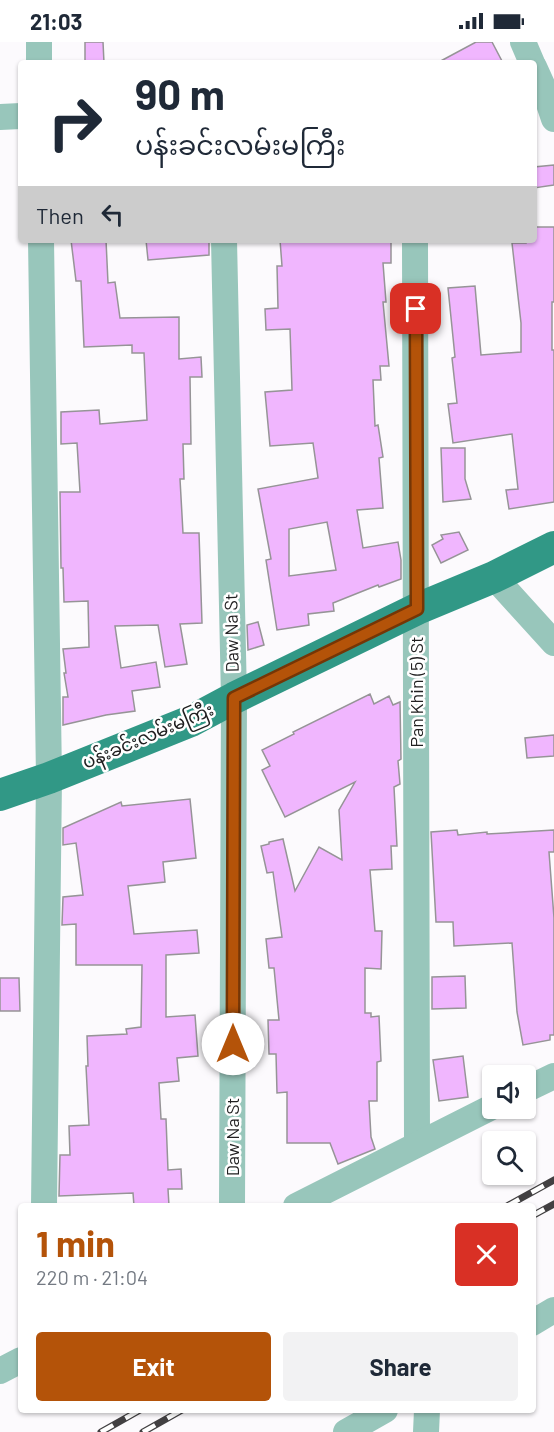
<!DOCTYPE html>
<html lang="en">
<head>
<meta charset="utf-8">
<style>
  :root { --surface:#fff; --page:#f2f2f3; --text:#1f2937; --muted:#747a83; --accent:#b45309 }
  body { margin:0; font-family:Barlow,"Noto Sans Myanmar",sans-serif; background:var(--page); color:var(--text); height:100vh; display:flex; flex-direction:column; font-size:22px; white-space:nowrap }
  * { box-sizing:border-box; margin:0 }
  p { font-size:20px; color:var(--muted) }
  .icon { flex:none; width:33px; height:33px; fill:none; stroke:currentColor; stroke-width:2; stroke-linecap:round; stroke-linejoin:round }
  .map { position:relative; flex:1; overflow:hidden }
  .drawer { position:absolute; left:18px; top:1161px; width:518px; height:210px; display:flex; flex-direction:column; background:var(--surface); border-radius:6px; box-shadow:0 2px 4px #0004 }
  .drawer>* { flex:none }
  .banner { position:absolute; left:18px; top:18px; width:519px; height:183px; border-radius:6px; box-shadow:0 2px 4px #0004; background:#fff; color:var(--text); overflow:hidden }
  .buttons { position:absolute; left:482px; top:1023px; display:grid; gap:12px }
  .buttons a { display:grid; place-items:center; width:54px; height:54px; border-radius:6px; background:var(--surface); box-shadow:0 2px 4px #0004; font-size:30px }
  .pin { position:absolute; display:grid; place-items:center; width:51px; height:51px; color:#fff; margin:-26px; border-radius:12px; box-shadow:0 3px 9px #0006 }
  .me { position:absolute; width:66px; margin:-33px; rotate:0deg; stroke-linejoin:round; filter:drop-shadow(0 0 4px #0008) }
  .turn { display:flex; align-items:center; gap:21px; height:126px; padding:0 18px; font-size:27px }
  .turn .icon { width:78px; height:78px; stroke-width:2.5 }
  .turn b { display:block; font-size:42px; line-height:51px }
  .then { display:flex; align-items:center; height:57px; padding:0 18px; background:#0003; gap:12px; font-size:22px }
  .round { display:grid; place-items:center; flex:none; width:63px; height:63px; border-radius:6px; background:var(--page) }
  .overview { display:flex; align-items:center; justify-content:space-between; height:102px; padding:0 18px }
  h1 { font-size:36px; font-weight:700; line-height:45px; color:var(--accent) }
  .action { display:flex; gap:12px; margin-top:auto; padding:12px 18px }
  .action a { flex:1; height:69px; border-radius:6px; background:var(--accent); color:#fff; font-size:24px; font-weight:700; line-height:69px; text-align:center }
  .action a+a { background:var(--page); color:var(--text) }
  .status { display:flex; justify-content:space-between; align-items:center; height:42px; padding:0 30px; background:var(--surface); direction:ltr }
  .status svg { height:16px; fill:currentColor }
  .map>svg:first-child { display:block }
  .building { fill:#f0b6fe; stroke:#969497; stroke-width:1.5; fill-rule:evenodd }
  .lines { fill:none; stroke-linecap:round; stroke-linejoin:round }
  .minor { stroke:#98c6bb; stroke-width:26 }
  .major { stroke:#319886; stroke-width:32 }
  .rail-casing { stroke:#424042; stroke-width:7 }
  .rail { stroke:#fff; stroke-width:4.5; stroke-dasharray:14; stroke-linecap:butt }
  .route-casing { stroke:#753606; stroke-width:15 }
  .route { stroke:#b45309; stroke-width:10 }
  .labels { text-anchor:middle; stroke-width:5; stroke-linejoin:round; paint-order:stroke }
  .street-label { font-size:18px; fill:#212021; stroke:#fff }
</style>
</head>
<body>
<div class="status"><b>21:03</b><svg viewBox="0 0 49 12"><path d="M0 12V9h3v3zM5 12V6h3v6zM10 12V3h3v9zM15 12V0h3v12zM26 1h20v11H26zM47 4h2v5h-2z"/></svg></div>
<div class="map">
<svg width="554" height="1390" viewBox="0 0 554 1390">
  <rect width="100%" height="100%" fill="#fcfafd"/>
  <!-- building -->
  <g class="building">
    <path d="M85 0H103L104 21H85Z"/>
    <path d="M476 0H492L503 21H437Z"/>
    <path d="M554 123V143L534 146V125Z"/>
    <path d="M534 185H554V260H552V308H554V460L509 467 506 448 518 447 512 392 453 401 448 362 457 361 452 316 455 315 448 246 475 244 481 313 521 310V281L512 201H526V198H534Z"/>
    <path d="M71 198H106L108 241 115 240 120 276 179 275V317L201 315 202 335H190L191 402H183L184 437H180L183 491H199L202 581 180 582 187 622 165 625 158 583 115 584 121 626 156 620 160 645 132 649 135 669 106 673 63 683V655H68L64 631H66L63 607 89 605 88 559 64 560 63 526H61L60 450H80L77 401 61 402V370L99 368 100 382 147 378 144 311H132V303L84 305 81 239H76Z"/>
    <path d="M146 198H209V213L148 218Z"/>
    <path d="M280 198H391V221H383L386 260H383L389 324H380L381 338H373L375 384 378 383 383 415 379 416 383 466 357 468 363 506 398 500 401 518V537L379 545 378 543 333 561 334 569 308 572 309 583 277 588 266 518 271 517 258 447 318 436 313 401 270 404 265 350 292 348 290 287 266 288 265 267 278 266 277 224H282ZM327 480 336 528 289 534V487Z"/>
    <path d="M441 406H465V437L471 457 443 460Z"/>
    <path d="M459 490 468 508 441 521 432 503 443 497 441 493Z"/>
    <path d="M258 580 264 603 248 608 247 583Z"/>
    <path d="M370 652 374 662 389 654 393 663 400 660 401 717 398 719 400 742 394 745 397 804H391L392 827 370 828 375 889H382L381 927 365 926V971H371V975L379 974 381 1019 377 1020V1059H369L371 1095 375 1107 338 1122 330 1101H287V1050L277 1051 276 1012H269L268 978H279L274 926H269L266 897 282 895 273 830 267 831 261 804 269 802V800L283 797 295 849 319 805 342 818 339 768 355 740 285 775 262 728 270 724 262 708 294 692 293 690Z"/>
    <path d="M554 693V714L527 716 525 696Z"/>
    <path d="M190 757 196 816 163 820 165 840 128 844 134 892 197 888 199 911 166 913V975L195 973 198 1014 177 1016 179 1039 159 1041 161 1077H166L168 1128 181 1127 182 1147H168L169 1164H134L133 1151 59 1154 60 1113H70L69 1084 89 1083 86 1024H88L87 994 127 992 126 987 141 985 142 923H76V882L62 883 63 855 83 853 76 801 63 803V786L121 760 122 764Z"/>
    <path d="M457 788 458 793 487 790V792L554 788V810H549L554 876V993H550V998L523 1003 517 970 512 901 454 904 453 880H436L431 790Z"/>
    <path d="M465 934 466 966 432 967V935Z"/>
    <path d="M0 936H19L20 969H0Z"/>
    <path d="M463 1014 468 1055 439 1059 433 1018Z"/>
  </g>
  <g class="lines">
    <!-- minor -->
    <g class="minor">
      <path d="M39 0V21"/>
      <path d="M523 0 532 21"/>
      <path d="M534 25 544 47 554 77"/>
      <path d="M0 75 21 74"/>
      <path d="M41 198 49 736 44 1164"/>
      <path d="M224 198 234 656 232 1164"/>
      <path d="M415 198 417 1102"/>
      <path d="M494 535 554 601"/>
      <path d="M525 1048 554 1034"/>
      <path d="M296 1164 492 1065"/>
      <path d="M532 1281 554 1268"/>
      <path d="M0 1329 21 1318"/>
      <path d="M346 1390 385 1368"/>
      <path d="M426 1390 427 1368"/>
    </g>
    <!-- major -->
    <path class="major" d="M0 753 49 736 191 679 234 656 417 567 494 535 554 505"/>
    <!-- rail casing -->
    <g class="rail-casing">
      <g id="rail">
        <path d="M507 1164 554 1138"/>
        <path d="M532 1174 554 1162"/>
        <path d="M101 1390 140 1368"/>
        <path d="M143 1390 182 1368"/>
      </g>
    </g>
    <!-- rail -->
    <use href="#rail" class="rail"/>
  </g>
  <g class="lines">
    <!-- route casing -->
    <g class="route-casing">
      <path id="route" d="M233 1002 234 656 417 567 416 267"/>
    </g>
    <!-- route -->
    <use href="#route" class="route"/>
  </g>
  <g class="labels">
    <!-- street labels -->
    <g class="street-label">
      <text transform="translate(232 591) rotate(-91)" y="6">Daw Na St</text>
      <text transform="translate(417 650) rotate(-90)" y="6">Pan Khin (5) St</text>
      <text transform="translate(148 694) rotate(-23)" y="6">ပန်းခင်းလမ်းမကြီး</text>
      <text transform="translate(233 1095) rotate(-90)" y="6">Daw Na St</text>
    </g>
  </g>
</svg>
<div class="buttons">
<a><svg class="icon" aria-label="sound" viewBox="0 0 24 24"><path d="M4 9h4l5-4v14l-5-4H4zM17 9q2 3 0 6"/></svg></a>
<a><svg class="icon" aria-label="search" viewBox="0 0 24 24"><circle cx="10" cy="10" r="6"/><path d="M15 15l6 6"/></svg></a>
</div>
<div class="pin" style="left:416px;top:267px;background:#d93025"><svg class="icon" aria-label="arrive" viewBox="0 0 24 24"><path d="M6 21V4h12l-3 4 3 4H6"/></svg></div>
<svg class="me" style="left:233px;top:1002px" viewBox="-20 -20 40 40"><circle r="19" fill="#fff"/><path d="M0-13L10 11 0 6-10 11z" fill="#b45309"/></svg>
<div class="banner">
<div class="turn"><svg class="icon" aria-label="right" viewBox="0 0 24 24"><path d="M7 20v-9h11M14 6l5 5-5 5"/></svg><div><b>90 m</b>ပန်းခင်းလမ်းမကြီး</div></div>
<div class="then">Then<svg class="icon" aria-label="left" viewBox="0 0 24 24"><path d="M17 20v-9H6M10 6l-5 5 5 5"/></svg></div>
</div>
<section class="drawer">
<div class="overview"><div><h1>1 min</h1><p>220 m · 21:04</p></div><a class="round" style="background:#d93025;color:#fff"><svg class="icon" aria-label="close" viewBox="0 0 24 24"><path d="M6 6l12 12M18 6L6 18"/></svg></a></div>
<div class="action"><a>Exit</a><a>Share</a></div>
</section>
</div>
</body>
</html>
